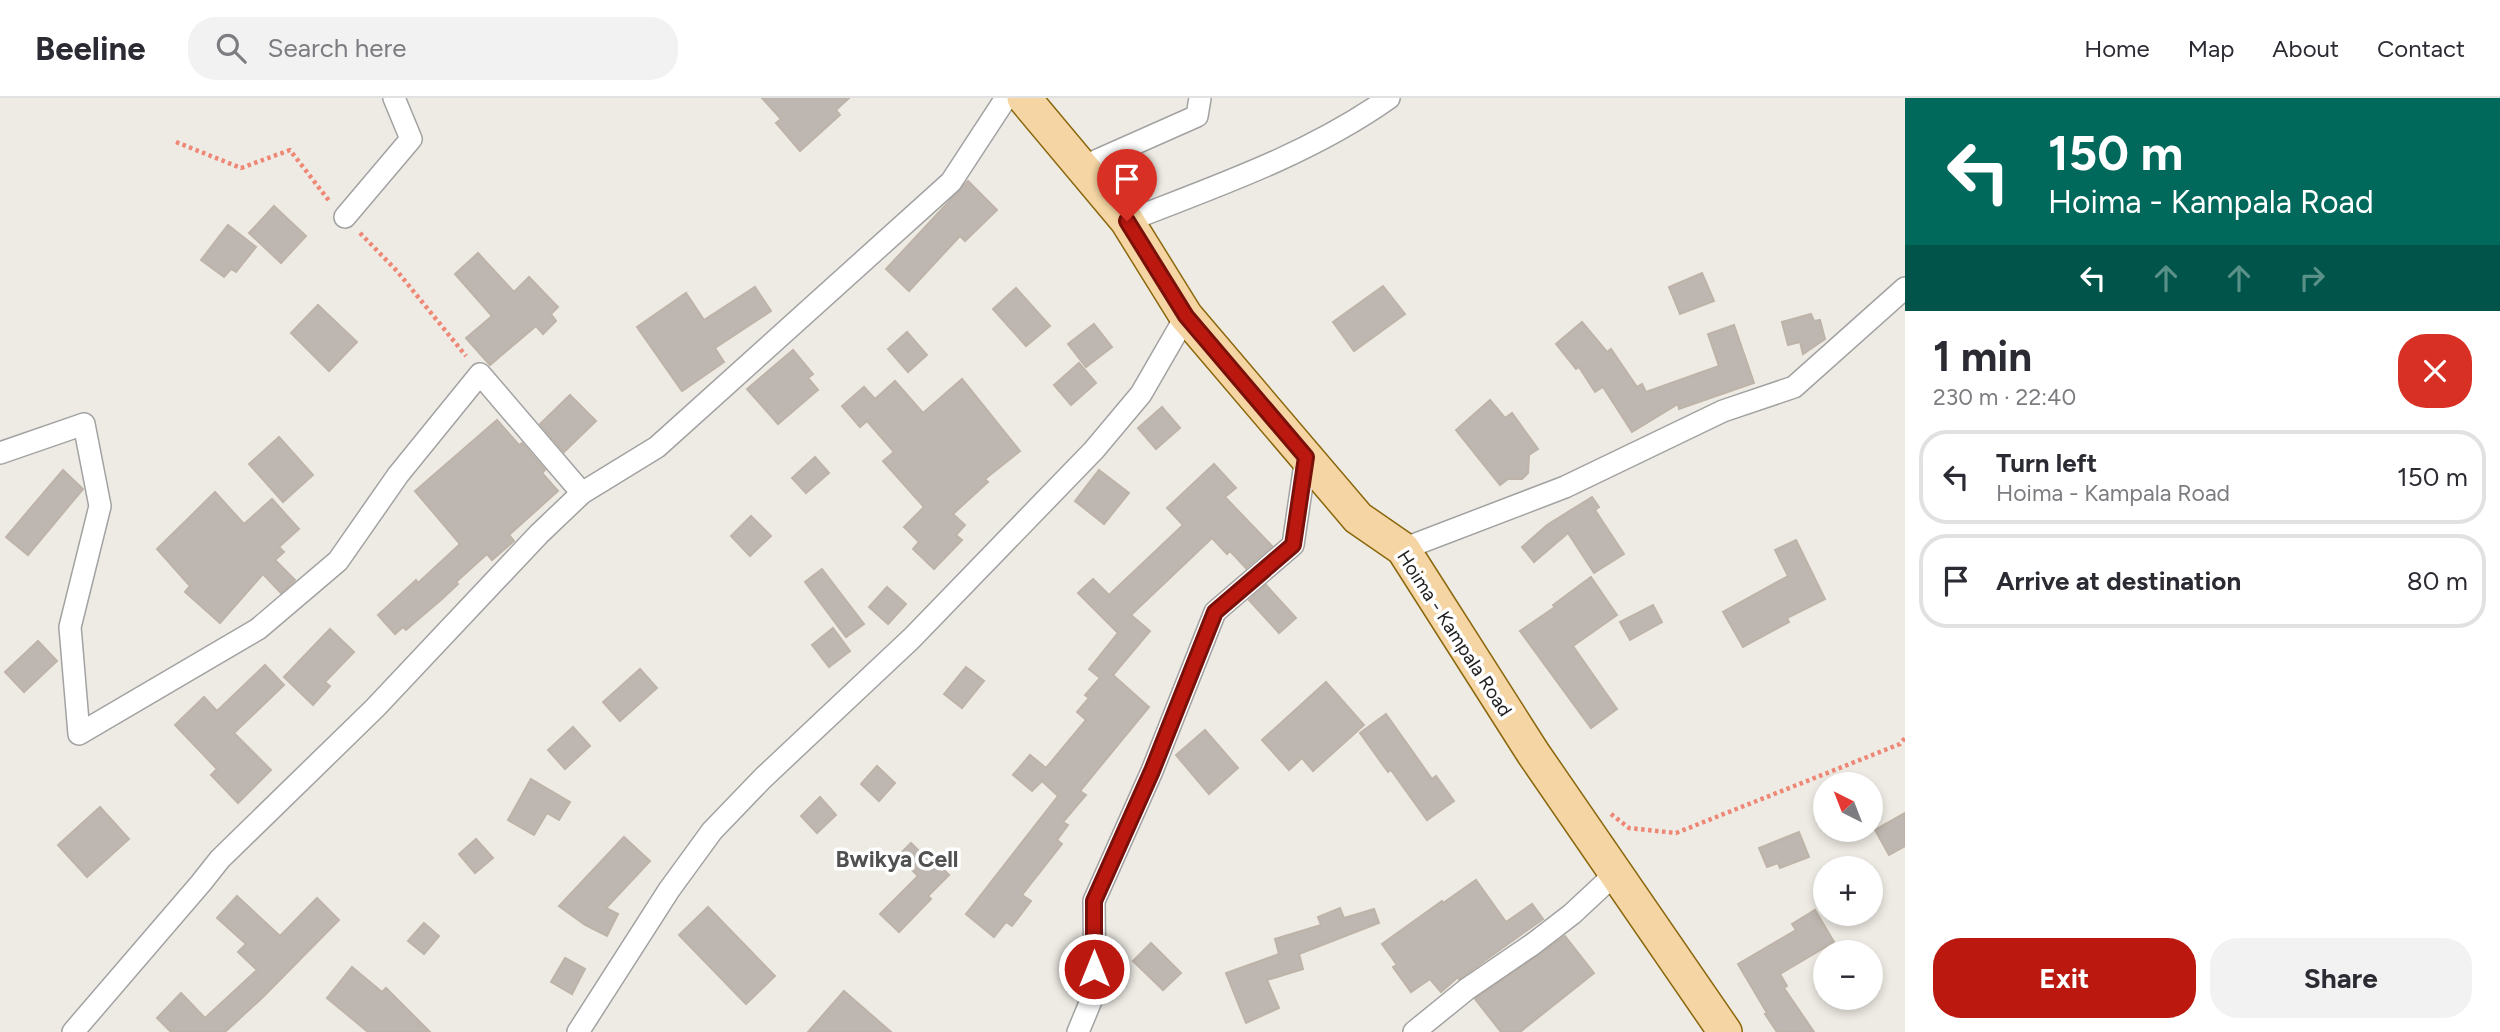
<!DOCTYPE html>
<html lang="en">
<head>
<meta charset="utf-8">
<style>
  :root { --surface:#fff; --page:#f2f2f3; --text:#2b2b33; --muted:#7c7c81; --line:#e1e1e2; --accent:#bb1810 }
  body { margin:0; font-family:Figtree,sans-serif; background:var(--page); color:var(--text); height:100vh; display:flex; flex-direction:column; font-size:26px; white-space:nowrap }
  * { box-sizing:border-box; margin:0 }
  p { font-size:23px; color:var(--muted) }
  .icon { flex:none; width:38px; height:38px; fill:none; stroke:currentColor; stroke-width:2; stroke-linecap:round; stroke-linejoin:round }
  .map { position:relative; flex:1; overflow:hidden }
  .details { display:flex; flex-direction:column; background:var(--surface); width:595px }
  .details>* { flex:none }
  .top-card { background:#00695c; color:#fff; overflow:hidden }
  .needle { width:46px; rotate:318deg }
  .buttons { position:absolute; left:1813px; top:674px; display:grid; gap:14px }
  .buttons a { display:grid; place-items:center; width:70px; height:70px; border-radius:50%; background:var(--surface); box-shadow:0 4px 10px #0003; font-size:35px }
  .pin { position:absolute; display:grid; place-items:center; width:60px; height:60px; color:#fff; margin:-72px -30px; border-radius:50% 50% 50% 0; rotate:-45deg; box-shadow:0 0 7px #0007 }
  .pin .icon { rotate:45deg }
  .me { position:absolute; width:77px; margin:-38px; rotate:0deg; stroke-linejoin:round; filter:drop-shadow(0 0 5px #0008) }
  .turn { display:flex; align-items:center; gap:24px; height:147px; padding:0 28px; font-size:32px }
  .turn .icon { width:91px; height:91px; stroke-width:2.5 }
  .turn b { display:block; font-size:49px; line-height:60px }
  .lanes { display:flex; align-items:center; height:66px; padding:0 28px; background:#0003; justify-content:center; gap:35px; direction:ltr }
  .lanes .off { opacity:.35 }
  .round { display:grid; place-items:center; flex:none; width:74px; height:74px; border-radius:28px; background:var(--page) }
  .head { display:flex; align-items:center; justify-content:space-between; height:119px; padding:0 28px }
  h1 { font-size:42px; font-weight:700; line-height:52px }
  .action { display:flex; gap:14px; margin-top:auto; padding:14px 28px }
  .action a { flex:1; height:80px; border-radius:28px; background:var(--accent); color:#fff; font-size:28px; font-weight:700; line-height:80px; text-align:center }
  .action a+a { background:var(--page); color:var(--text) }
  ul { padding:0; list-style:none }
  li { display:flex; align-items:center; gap:21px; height:94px; margin:0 14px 10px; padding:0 14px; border:4px solid var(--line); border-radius:28px }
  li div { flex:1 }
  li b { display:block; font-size:26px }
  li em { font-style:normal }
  header { display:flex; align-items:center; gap:42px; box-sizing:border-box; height:98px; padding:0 35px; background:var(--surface); border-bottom:2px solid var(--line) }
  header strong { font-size:33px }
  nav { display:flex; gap:38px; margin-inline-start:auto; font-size:24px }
  .search { width:490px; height:63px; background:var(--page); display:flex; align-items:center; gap:18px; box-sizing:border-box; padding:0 24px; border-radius:28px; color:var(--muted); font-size:26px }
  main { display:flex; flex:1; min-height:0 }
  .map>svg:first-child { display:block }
  .building { fill:#beb7b1; stroke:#beb3a8; stroke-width:2 }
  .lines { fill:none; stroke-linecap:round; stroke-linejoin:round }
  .minor-casing { stroke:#a2a2a2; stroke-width:24 }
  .primary-casing { stroke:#8b670c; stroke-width:36 }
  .path { stroke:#ee8775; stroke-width:4.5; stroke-dasharray:3.5 3.5; stroke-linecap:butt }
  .minor { stroke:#fff; stroke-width:21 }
  .primary { stroke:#f4d5a3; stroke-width:33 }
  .route-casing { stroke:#7a100a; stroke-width:18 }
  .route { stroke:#bb1810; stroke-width:12 }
  .labels { text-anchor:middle; stroke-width:7; stroke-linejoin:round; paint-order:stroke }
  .street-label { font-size:19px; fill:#1e1e1e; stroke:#fff }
  .quarter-label { font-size:23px; font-weight:bold; fill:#515151; stroke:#fff }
</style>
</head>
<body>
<header>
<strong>Beeline</strong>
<div class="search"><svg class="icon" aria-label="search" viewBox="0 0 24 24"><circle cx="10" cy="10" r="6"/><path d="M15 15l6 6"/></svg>Search here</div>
<nav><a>Home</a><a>Map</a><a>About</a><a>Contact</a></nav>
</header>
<main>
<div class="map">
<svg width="1905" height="934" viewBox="0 0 1905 934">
  <rect width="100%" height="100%" fill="#eeebe4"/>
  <!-- building -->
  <g class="building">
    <path d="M762 0H849L836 12 840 17 800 53 776 25 781 21Z"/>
    <path d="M968 83 997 112 965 143 960 138 909 193 886 171Z"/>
    <path d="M274 108 306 138 281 165 249 135Z"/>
    <path d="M228 127 256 149 236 174 231 171 224 179 201 162Z"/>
    <path d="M478 155 514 194 529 179 558 209 551 216 556 223 543 236 536 228 490 267 466 240 492 218 455 176Z"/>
    <path d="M1702 175 1714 203 1680 216 1669 189Z"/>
    <path d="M1383 188 1405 216 1354 253 1333 224Z"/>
    <path d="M755 189 771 213 715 250 724 264 682 293 637 229 686 195 704 222Z"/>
    <path d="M1016 190 1050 228 1026 248 993 211Z"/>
    <path d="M318 207 357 244 329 273 291 235Z"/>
    <path d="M1811 216 1814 223 1820 222 1825 241 1803 256 1800 244 1788 247 1782 224Z"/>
    <path d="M1582 224 1607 254 1611 251 1637 289 1642 286 1646 294 1719 268 1708 236 1734 227 1754 285 1679 311 1678 306 1632 334 1603 289 1595 294 1579 269 1576 271 1556 246Z"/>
    <path d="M1094 226 1112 249 1086 269 1068 246Z"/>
    <path d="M907 234 927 257 908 274 888 251Z"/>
    <path d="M793 252 813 276 808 280 818 292 778 326 747 291Z"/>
    <path d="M1079 265 1096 285 1071 307 1054 287Z"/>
    <path d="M962 281 1020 353 985 381 988 384 953 416 965 427 956 437 962 442 934 471 913 451 919 444 904 429 924 409 883 363 894 354 867 323 860 329 842 308 864 289 875 301 895 283 923 315Z"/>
    <path d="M570 297 596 323 564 354 540 326Z"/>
    <path d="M1490 302 1505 320 1512 315 1538 351 1529 357 1528 375 1522 381H1508L1500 387 1456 332Z"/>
    <path d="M1162 309 1180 330 1156 351 1138 330Z"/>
    <path d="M497 322 519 347 522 345 545 372 542 375 558 393 509 437 514 443 492 462 487 456 456 484 458 486 442 501 406 532 403 529 395 536 378 517 416 482 418 485 460 446 415 393Z"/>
    <path d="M279 339 313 377 283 404 249 366Z"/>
    <path d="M815 359 829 375 806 395 792 380Z"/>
    <path d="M1214 366 1236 390 1225 399 1272 448 1246 470 1230 453 1227 456 1212 440 1131 517 1150 533 1113 577 1149 609 1080 693 1086 697 1063 724 1068 727 1057 742 1062 746 1022 797 1031 803 1012 828 1006 824 994 839 966 816 1058 698 1042 683 1032 693 1013 677 1030 657 1046 670 1086 622 1077 614 1089 600 1085 597 1100 580 1089 571 1118 535 1078 495 1093 481 1109 497 1183 427 1167 410Z"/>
    <path d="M63 372 83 391 28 457 6 439Z"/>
    <path d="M1099 372 1129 395 1104 426 1075 403Z"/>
    <path d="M215 394 244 426 272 401 299 431 279 449 284 454 275 462 295 482 281 495 263 476 220 525 185 494 190 488 157 451Z"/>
    <path d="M1592 399 1599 409 1595 412 1624 456 1594 475 1568 435 1534 464 1522 449 1547 427Z"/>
    <path d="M751 418 771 438 750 458 731 438Z"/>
    <path d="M1796 442 1825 501 1787 520 1789 524 1743 549 1723 514 1788 478 1775 452Z"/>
    <path d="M822 471 864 526 846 539 805 484Z"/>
    <path d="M1591 479 1617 517 1573 548 1617 611 1591 630 1520 533 1555 509 1553 507Z"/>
    <path d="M1266 487 1296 520 1279 535 1249 502Z"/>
    <path d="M887 489 906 506 888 526 869 509Z"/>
    <path d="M1653 507 1662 524 1630 542 1620 524Z"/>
    <path d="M833 530 850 553 829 569 812 547Z"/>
    <path d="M330 531 354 554 325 584 330 588 313 607 284 579Z"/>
    <path d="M38 543 57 563 24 594 5 574Z"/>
    <path d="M265 567 284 587 234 635 271 672 238 705 211 677 217 671 175 627 204 599 217 613Z"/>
    <path d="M966 569 984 583 962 610 944 596Z"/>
    <path d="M640 571 657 590 620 623 603 604Z"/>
    <path d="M1326 584 1364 627 1313 673 1302 660 1289 672 1262 642Z"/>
    <path d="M1386 616 1432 681 1436 678 1454 703 1427 722 1391 672 1388 674 1360 635Z"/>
    <path d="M573 629 590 648 565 671 548 652Z"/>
    <path d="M1205 632 1238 670 1209 696 1176 657Z"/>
    <path d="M877 668 895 685 879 703 861 686Z"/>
    <path d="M531 681 570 704 559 722 547 715 534 737 508 722Z"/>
    <path d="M820 699 836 717 817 735 801 718Z"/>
    <path d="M100 709 129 741 87 779 58 747Z"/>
    <path d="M1905 715V748L1889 757 1875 732Z"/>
    <path d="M1799 734 1809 759 1780 770 1778 765 1767 769 1759 750Z"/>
    <path d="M624 739 650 763 606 810 618 816 607 838 585 827 559 808Z"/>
    <path d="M476 741 493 760 475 775 459 756Z"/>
    <path d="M911 745 923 757 926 754 949 777 928 798 931 801 899 834 880 816 918 778 898 758Z"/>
    <path d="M1476 782 1506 824 1532 806 1543 821 1459 881 1458 879 1441 894 1430 881 1411 894 1393 869 1397 867 1382 846 1442 803 1443 805Z"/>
    <path d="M237 798 280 838 317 800 339 822 263 899 225 934H171L157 920 181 895 205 920 257 872 238 854 246 846 217 820Z"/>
    <path d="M708 809 775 878 746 906 679 837Z"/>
    <path d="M1340 810 1344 820 1374 811 1379 825 1299 856 1303 871 1267 882 1279 910 1246 925 1226 875 1279 856 1275 841 1321 827 1318 819Z"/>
    <path d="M1815 812 1834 844 1780 876 1787 888 1784 890 1814 934H1777L1765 916 1767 915 1738 866 1796 832 1792 826Z"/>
    <path d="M424 825 439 838 424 856 408 843Z"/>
    <path d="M1565 838 1594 875 1520 934H1501L1475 901Z"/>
    <path d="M1151 845 1181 875 1163 892 1133 863Z"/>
    <path d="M565 860 585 871 572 896 551 884Z"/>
    <path d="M352 869 382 894 386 890 430 934H368L327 900Z"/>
    <path d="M844 893 891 934H808Z"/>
  </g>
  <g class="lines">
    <!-- minor casing -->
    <g class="minor-casing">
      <g id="minor">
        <path d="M1082 69 1197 18 1200 0"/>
        <path d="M345 119 411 41 394 0"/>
        <path d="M1127 123C1217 88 1310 56 1389 0"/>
        <path d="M0 355 84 326 100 408 70 529 79 636 258 531 338 463 398 377 480 276 582 395"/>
        <path d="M1403 451 1565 389 1723 313 1794 289 1905 190"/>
        <path d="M73 934 201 785 220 761 375 610 539 436 582 395 657 349 951 84 1006 0"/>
        <path d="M578 934 669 792 712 733 763 680 912 540 1094 352 1141 296 1186 218"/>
        <path d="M1078 934 1095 893 1094 803 1152 673 1215 514 1293 447 1306 359"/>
        <path d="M1414 934 1467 891 1533 846 1572 816 1616 775"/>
      </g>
    </g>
    <!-- primary casing -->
    <g class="primary-casing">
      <path id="primary" d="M1024 0 1127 123 1186 218 1358 420 1403 451 1533 655 1725 934"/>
    </g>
    <!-- path -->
    <g class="path">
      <path d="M176 44 241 70 290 52 330 104"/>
      <path d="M360 135 397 173 466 258"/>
      <path d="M1611 716 1629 730 1676 735 1900 646 1905 640"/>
    </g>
    <!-- minor -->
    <use href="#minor" class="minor"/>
    <!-- primary -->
    <use href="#primary" class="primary"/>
  </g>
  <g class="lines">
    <!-- route casing -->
    <g class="route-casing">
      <path id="route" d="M1094 871V803L1152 673 1215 514 1293 447 1306 359 1186 218 1127 123"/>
    </g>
    <!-- route -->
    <use href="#route" class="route"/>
  </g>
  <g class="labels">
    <!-- street labels -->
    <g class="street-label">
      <text transform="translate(1455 535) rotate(57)" y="7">Hoima - Kampala Road</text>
    </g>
    <!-- quarter labels -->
    <g class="quarter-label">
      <text x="897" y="769">Bwikya Cell</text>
    </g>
  </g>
</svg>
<div class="buttons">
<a><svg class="needle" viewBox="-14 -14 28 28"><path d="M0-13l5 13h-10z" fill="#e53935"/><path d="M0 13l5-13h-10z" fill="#7c7c81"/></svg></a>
<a>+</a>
<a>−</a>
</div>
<div class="pin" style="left:1127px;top:123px;background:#d93025"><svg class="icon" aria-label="arrive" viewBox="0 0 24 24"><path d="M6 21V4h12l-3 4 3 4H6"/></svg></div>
<svg class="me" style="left:1094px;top:871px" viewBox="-20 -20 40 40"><circle r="17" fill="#bb1810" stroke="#fff" stroke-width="3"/><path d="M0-11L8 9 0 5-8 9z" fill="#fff"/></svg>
</div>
<section class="details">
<div class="top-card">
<div class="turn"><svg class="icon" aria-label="left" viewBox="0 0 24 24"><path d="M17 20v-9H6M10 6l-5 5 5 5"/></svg><div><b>150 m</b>Hoima - Kampala Road</div></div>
<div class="lanes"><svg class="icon" aria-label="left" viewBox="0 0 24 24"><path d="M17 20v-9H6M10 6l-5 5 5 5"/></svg><svg class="icon off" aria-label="ahead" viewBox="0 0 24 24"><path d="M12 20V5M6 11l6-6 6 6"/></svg><svg class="icon off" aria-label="ahead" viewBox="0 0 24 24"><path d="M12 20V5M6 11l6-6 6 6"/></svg><svg class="icon off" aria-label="right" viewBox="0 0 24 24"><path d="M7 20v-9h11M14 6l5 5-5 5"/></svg></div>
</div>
<div class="head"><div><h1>1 min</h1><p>230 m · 22:40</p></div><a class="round" style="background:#d93025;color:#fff"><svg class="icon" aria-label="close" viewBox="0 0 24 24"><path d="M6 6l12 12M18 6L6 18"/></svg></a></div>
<ul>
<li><svg class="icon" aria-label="left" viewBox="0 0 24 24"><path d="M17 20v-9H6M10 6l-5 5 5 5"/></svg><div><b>Turn left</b><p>Hoima - Kampala Road</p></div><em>150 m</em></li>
<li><svg class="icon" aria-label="arrive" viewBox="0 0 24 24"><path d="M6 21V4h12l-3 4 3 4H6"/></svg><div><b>Arrive at destination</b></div><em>80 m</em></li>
</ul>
<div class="action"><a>Exit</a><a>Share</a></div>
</section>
</main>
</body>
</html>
